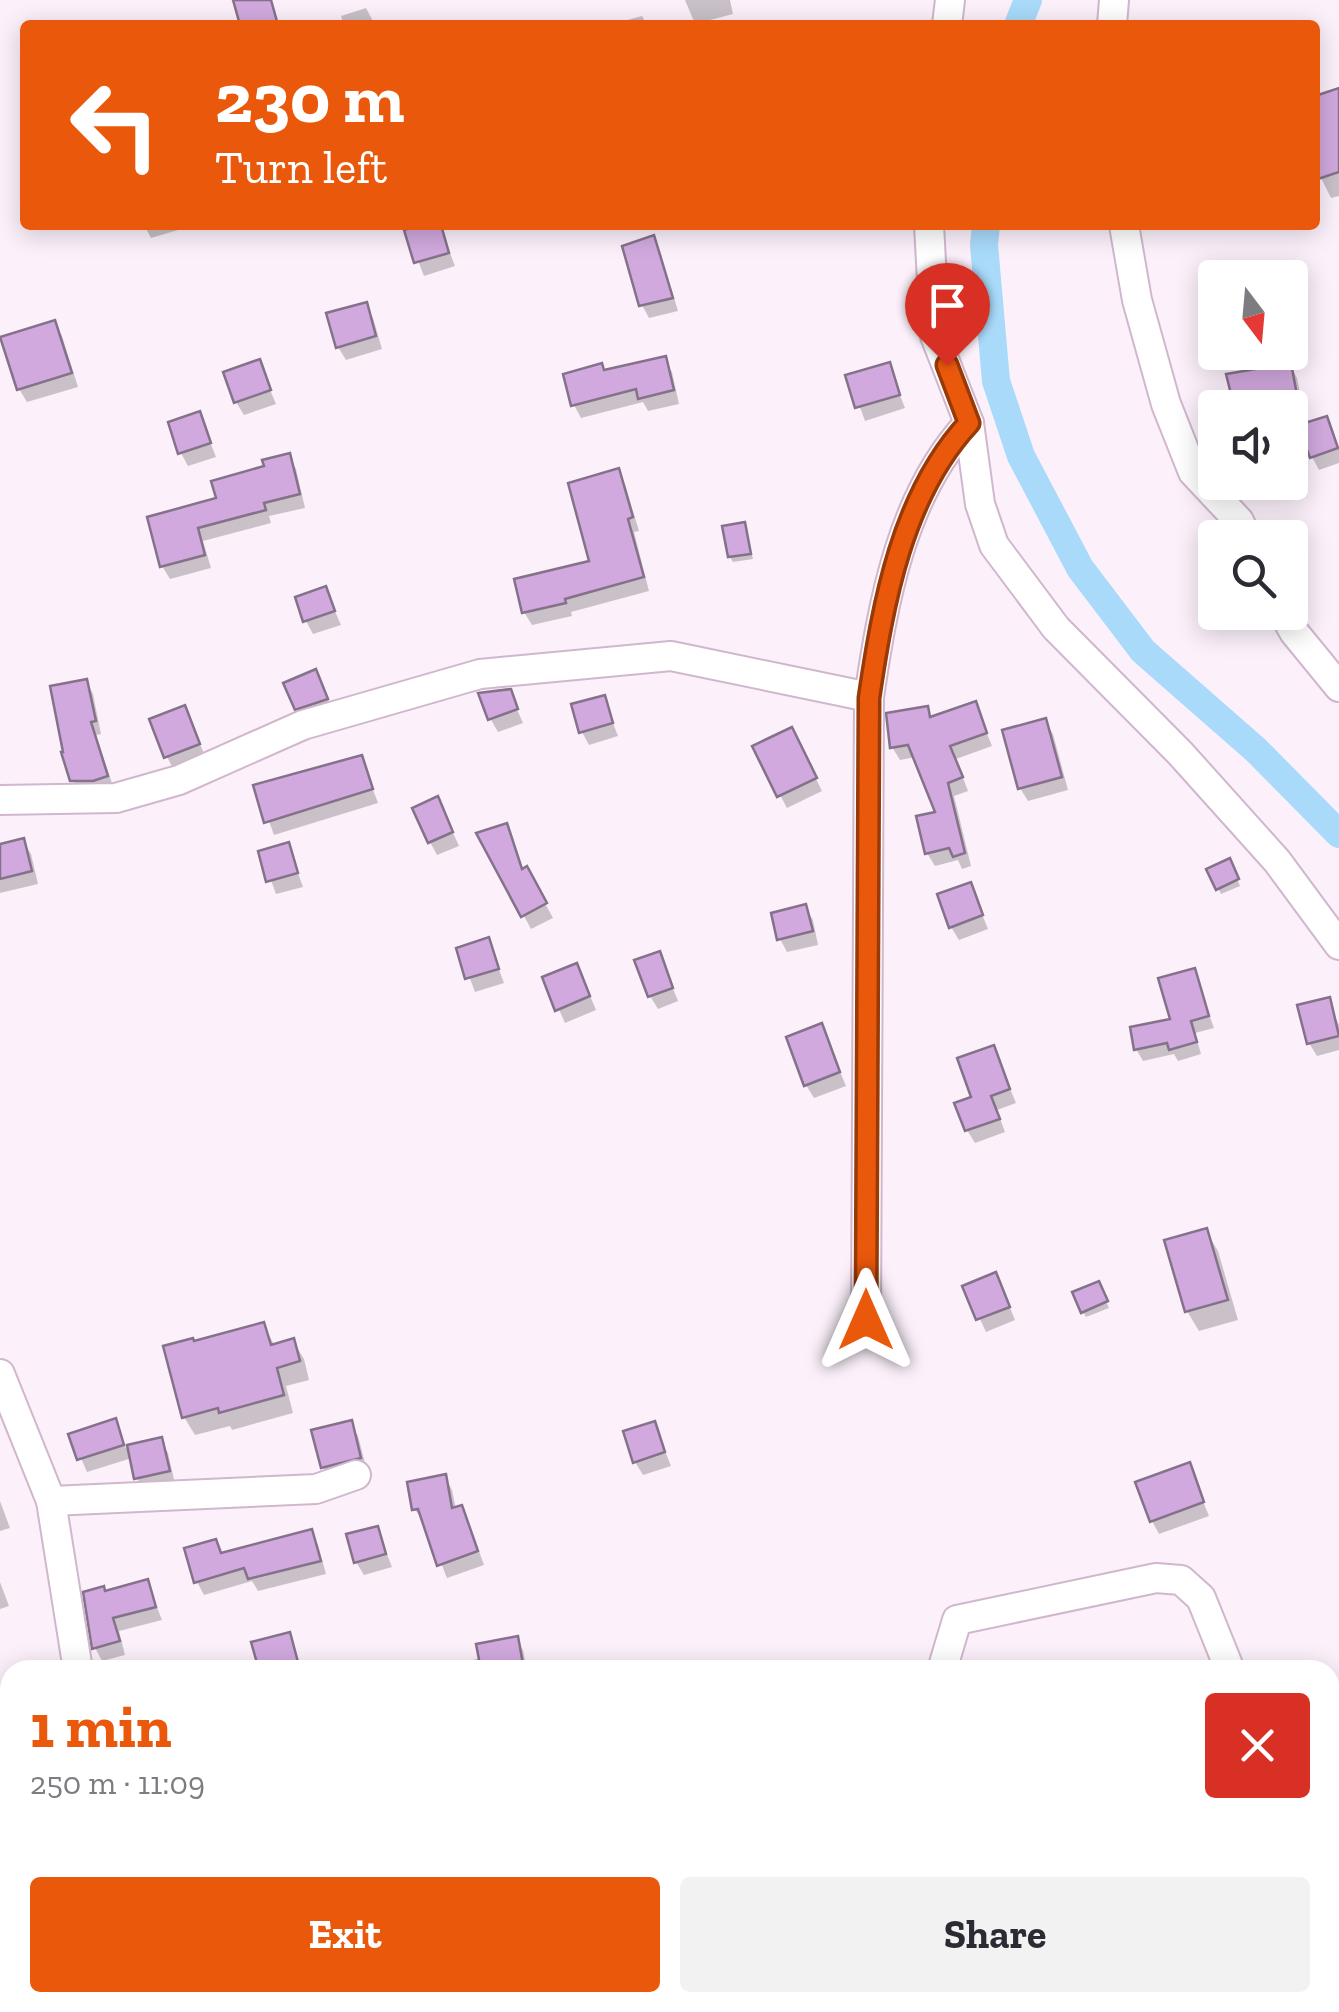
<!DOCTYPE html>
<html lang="en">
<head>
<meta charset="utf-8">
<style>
  :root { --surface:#fff; --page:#f2f2f3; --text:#2b2b33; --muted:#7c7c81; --accent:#ea580c }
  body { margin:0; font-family:"Zilla Slab",serif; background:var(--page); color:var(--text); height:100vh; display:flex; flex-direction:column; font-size:38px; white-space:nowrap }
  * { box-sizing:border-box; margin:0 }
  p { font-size:32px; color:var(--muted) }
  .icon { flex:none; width:55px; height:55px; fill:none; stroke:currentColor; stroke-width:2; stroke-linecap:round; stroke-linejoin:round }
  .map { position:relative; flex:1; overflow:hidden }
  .drawer { position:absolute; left:0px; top:1660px; width:1340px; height:352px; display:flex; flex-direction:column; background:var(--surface); border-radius:30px 30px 0 0; box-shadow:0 5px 25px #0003 }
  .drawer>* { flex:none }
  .top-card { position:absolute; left:20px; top:20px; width:1300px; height:210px; border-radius:10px; box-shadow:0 5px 25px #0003; background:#ea580c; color:#fff; overflow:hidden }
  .needle { width:65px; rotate:164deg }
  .fabs { position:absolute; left:1198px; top:260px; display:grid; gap:20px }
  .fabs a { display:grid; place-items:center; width:110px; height:110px; border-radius:10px; background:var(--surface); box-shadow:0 5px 25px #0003; font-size:50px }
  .pin { position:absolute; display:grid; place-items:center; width:85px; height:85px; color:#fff; margin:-102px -42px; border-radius:50% 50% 50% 0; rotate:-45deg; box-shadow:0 0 10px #0007 }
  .pin .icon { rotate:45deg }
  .me { position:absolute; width:110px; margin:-55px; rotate:0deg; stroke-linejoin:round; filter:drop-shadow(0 0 8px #0008) }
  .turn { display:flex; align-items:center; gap:35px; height:210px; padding:0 30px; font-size:45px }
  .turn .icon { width:130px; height:130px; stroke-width:2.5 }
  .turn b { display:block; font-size:70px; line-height:85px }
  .round { display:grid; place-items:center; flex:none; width:105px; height:105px; border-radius:10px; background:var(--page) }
  .head { display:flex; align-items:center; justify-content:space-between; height:170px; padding:0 30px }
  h1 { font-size:60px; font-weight:800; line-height:75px; color:var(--accent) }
  .action { display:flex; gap:20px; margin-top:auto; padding:20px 30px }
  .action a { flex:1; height:115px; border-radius:10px; background:var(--accent); color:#fff; font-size:40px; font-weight:800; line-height:115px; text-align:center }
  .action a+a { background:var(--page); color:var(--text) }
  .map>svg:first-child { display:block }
  .shadow { fill:#0003 }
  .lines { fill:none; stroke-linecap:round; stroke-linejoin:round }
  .canal { stroke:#a9dafa; stroke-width:28 }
  .building { fill:#d1a9de; stroke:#84728a; stroke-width:2.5 }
  .street-casing { stroke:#d1b7ce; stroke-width:32 }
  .street { stroke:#fff; stroke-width:28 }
  .route-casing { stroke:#983908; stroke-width:25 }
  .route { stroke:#ea580c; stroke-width:18 }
</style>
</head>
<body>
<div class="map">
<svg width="1339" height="2012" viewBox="0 0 1339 2012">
  <rect width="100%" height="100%" fill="#fcf1fb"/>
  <!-- shadow -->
  <g class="shadow">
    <path d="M685 0H730L733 14 695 24Z"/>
    <path d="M366 8 375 25H344L341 16Z"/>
    <path d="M642 16 647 25 612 24Z"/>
    <path d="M1339 93V196L1331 198 1315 166V99Z"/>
    <path d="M144 225H195L151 238Z"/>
    <path d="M430 225H439L455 266 424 276 407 232Z"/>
    <path d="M653 238 660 251 678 311 649 318 642 305Z"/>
    <path d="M365 305 373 318 382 349 346 360 338 347Z"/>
    <path d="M54 323 62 336 78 387 27 402 19 389 3 339Z"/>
    <path d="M664 359 672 372 679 404 648 411 643 402 581 418 574 405 566 375 604 373Z"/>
    <path d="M258 362 276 404 244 415 236 402Z"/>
    <path d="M888 365 905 408 865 421 849 377Z"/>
    <path d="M1290 365 1297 378 1303 408H1238L1236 405Z"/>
    <path d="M199 414 216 457 188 466 181 453Z"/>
    <path d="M1326 419 1339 449V463L1319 470 1312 457Z"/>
    <path d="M289 456 296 469 305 508 269 516 271 523 203 541 211 568 170 579 162 566 219 500Z"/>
    <path d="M618 471 625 484 639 531 634 532 649 591 571 612 572 616 532 625 524 612 592 563Z"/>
    <path d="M744 525 753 559 733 562 730 557Z"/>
    <path d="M325 589 341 625 313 634 306 621Z"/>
    <path d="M86 681 93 694 101 734 96 735 114 789 80 794 73 780Z"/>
    <path d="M322 685 334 713 305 722 297 708Z"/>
    <path d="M509 691 523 723 498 732 490 718Z"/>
    <path d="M603 698 618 736 589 745 582 732Z"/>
    <path d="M975 704 992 746 956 759 968 791 954 796 971 866 962 869 958 860 935 866 927 853 938 814 916 757 900 760 892 747 927 709 933 719Z"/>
    <path d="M184 708 206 758 174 770 167 757Z"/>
    <path d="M1045 721 1053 734 1068 790 1028 801 1020 788Z"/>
    <path d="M798 743 822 791 787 808 780 795Z"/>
    <path d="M361 758 378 803 274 835 256 786Z"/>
    <path d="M444 813 459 846 437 855 430 842Z"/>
    <path d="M506 826 524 871 526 869 553 918 531 929 480 834Z"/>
    <path d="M23 841 31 854 38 884 0 893V847Z"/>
    <path d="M288 845 303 887 276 894 261 853Z"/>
    <path d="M1232 867 1240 886 1221 894 1210 870Z"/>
    <path d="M970 885 988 929 959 940 951 927Z"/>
    <path d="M805 907 813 920 818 945 787 952 780 939Z"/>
    <path d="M488 940 504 983 475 992 459 949Z"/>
    <path d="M659 954 678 1001 658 1009 650 996Z"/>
    <path d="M1193 971 1214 1028 1195 1033 1201 1054 1178 1061 1174 1054 1143 1061 1136 1049 1173 1021Z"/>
    <path d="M545 978 583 979 596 1010 565 1023Z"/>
    <path d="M1328 1000 1339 1025V1050L1317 1056 1309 1043Z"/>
    <path d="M821 1026 846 1086 814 1098 806 1085Z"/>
    <path d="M993 1048 1016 1103 997 1110 1005 1132 975 1143 967 1130Z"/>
    <path d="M1206 1231 1218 1251 1238 1320 1199 1331 1187 1311Z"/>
    <path d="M965 1287 1002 1288 1015 1320 986 1332Z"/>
    <path d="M1101 1290 1109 1308 1086 1317 1083 1312Z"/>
    <path d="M263 1325 275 1346 293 1341 304 1359 309 1380 286 1386 293 1413 232 1430 230 1426 195 1435 184 1417 193 1344Z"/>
    <path d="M114 1421 126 1448 160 1440 168 1453 175 1484 144 1491 137 1478 132 1458 87 1472 71 1435Z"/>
    <path d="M350 1423 358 1436 367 1471 331 1480 323 1467Z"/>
    <path d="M654 1424 671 1466 643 1475 635 1462Z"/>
    <path d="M1188 1465 1209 1516 1159 1534 1152 1521Z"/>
    <path d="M445 1477 452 1490 456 1509 461 1508 468 1521 484 1565 447 1578 425 1522 415 1510Z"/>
    <path d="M0 1501 10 1528 0 1531Z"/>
    <path d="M377 1529 392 1567 364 1575 356 1562Z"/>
    <path d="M311 1532 318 1545 326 1574 258 1591 252 1581 204 1595 197 1582 215 1542 223 1555Z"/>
    <path d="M0 1582 9 1606 0 1609Z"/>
    <path d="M147 1582 162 1620 119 1631 125 1655 102 1661 95 1648 105 1593Z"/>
    <path d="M289 1635 302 1670H261L254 1644Z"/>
    <path d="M516 1639 523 1650 527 1670H452L451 1665 481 1658Z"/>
    <path d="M6 1709 10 1716V1758L0 1762V1711Z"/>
    <path d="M0 1982 3 1988 10 2012H0Z"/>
    <path d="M200 2002H241L244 2012H204Z"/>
    <path d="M305 2002H339L342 2012H309Z"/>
    <path d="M513 2002H534L539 2012H493Z"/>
  </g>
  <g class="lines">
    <!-- canal -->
    <g class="canal">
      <path d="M1018 25 1028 0"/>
      <path d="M986 225 984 245 996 381 1021 456 1080 568 1143 651 1256 750 1339 834"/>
    </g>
  </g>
  <!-- building -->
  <g class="building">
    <path d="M233 0H271L278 25H240Z"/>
    <path d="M1339 88V172L1315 180V96Z"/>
    <path d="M421 225H441L449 253 414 263 404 230Z"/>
    <path d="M654 235 673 298 639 306 622 246Z"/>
    <path d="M367 302 376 336 336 348 326 313Z"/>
    <path d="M55 320 72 373 17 390 0 337Z"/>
    <path d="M666 356 674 390 638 399 636 389 571 406 563 374 602 363 604 370Z"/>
    <path d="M260 359 271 390 234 403 223 372Z"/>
    <path d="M890 362 900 395 855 408 845 375Z"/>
    <path d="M1291 363 1297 395 1267 400 1266 398 1234 406 1226 374Z"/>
    <path d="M200 411 211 443 178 454 168 422Z"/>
    <path d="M1327 416 1338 448 1310 458 1298 425Z"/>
    <path d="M290 453 300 494 264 503 266 510 198 528 205 555 160 567 147 517 216 498 211 481 264 466 262 460Z"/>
    <path d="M619 468 633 517 628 519 644 577 565 599 566 603 522 613 514 579 589 561 568 483Z"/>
    <path d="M745 522 751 554 728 557 722 526Z"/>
    <path d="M326 586 335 611 303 622 295 597Z"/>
    <path d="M316 669 328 699 295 710 283 683Z"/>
    <path d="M87 679 96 721 91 722 108 776 93 781H70L61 752H63L50 686Z"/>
    <path d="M511 689 518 709 488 720 478 693Z"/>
    <path d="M605 695 613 723 579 733 571 704Z"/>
    <path d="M976 701 987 733 950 746 963 777 948 783 965 853 953 857 949 848 925 854 916 816 935 812 908 745 890 748 886 713 928 706 930 717Z"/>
    <path d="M185 705 200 744 164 758 149 719Z"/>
    <path d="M1046 718 1062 777 1018 789 1002 730Z"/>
    <path d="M792 727 817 778 777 797 752 746Z"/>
    <path d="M362 755 373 789 264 823 253 785Z"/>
    <path d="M438 796 453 832 428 843 412 808Z"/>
    <path d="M507 823 522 869 527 866 547 903 521 917 476 833Z"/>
    <path d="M24 838 32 871 0 879V844Z"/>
    <path d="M289 842 298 873 266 882 258 851Z"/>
    <path d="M1230 858 1239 879 1216 890 1206 869Z"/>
    <path d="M971 882 983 915 949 928 937 894Z"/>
    <path d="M806 904 813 931 777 940 771 913Z"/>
    <path d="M489 937 499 969 465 979 456 948Z"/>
    <path d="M660 951 673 988 648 997 634 960Z"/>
    <path d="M577 963 590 996 555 1011 542 977Z"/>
    <path d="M1195 968 1209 1016 1191 1021 1197 1042 1169 1050 1167 1043 1134 1050 1130 1027 1170 1019 1158 978Z"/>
    <path d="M1330 997 1339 1036 1307 1044 1297 1005Z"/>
    <path d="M822 1023 840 1072 804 1086 786 1037Z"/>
    <path d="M994 1045 1010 1089 991 1096 1000 1119 965 1131 954 1103 971 1097 957 1058Z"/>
    <path d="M1207 1228 1228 1300 1185 1312 1164 1240Z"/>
    <path d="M996 1272 1010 1307 976 1320 962 1286Z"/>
    <path d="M1099 1281 1108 1301 1081 1313 1072 1292Z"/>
    <path d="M264 1322 271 1345 294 1338 300 1361 277 1368 284 1395 219 1413 218 1408 182 1418 163 1346 193 1338 194 1341Z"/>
    <path d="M116 1418 124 1445 77 1460 68 1434Z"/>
    <path d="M352 1420 361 1458 321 1468 311 1430Z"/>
    <path d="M655 1421 665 1452 633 1463 623 1431Z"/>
    <path d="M162 1437 170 1471 134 1479 127 1445Z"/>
    <path d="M1190 1462 1204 1502 1150 1522 1135 1482Z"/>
    <path d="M446 1474 452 1508 462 1505 478 1551 437 1566 418 1509 412 1510 407 1482Z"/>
    <path d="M378 1526 386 1554 354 1563 346 1534Z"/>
    <path d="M312 1529 321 1561 248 1579 244 1568 194 1583 184 1548 216 1539 221 1553Z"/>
    <path d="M148 1579 156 1607 113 1618 120 1641 92 1649 83 1592 104 1586 105 1591Z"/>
    <path d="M290 1632 298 1662 259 1670 251 1642Z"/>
    <path d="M518 1636 524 1670H481L476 1644Z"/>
  </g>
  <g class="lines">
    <!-- street casing -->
    <g class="street-casing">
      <g id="street">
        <path d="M947 25 950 0"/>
        <path d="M1112 25 1114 0"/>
        <path d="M929 225 935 336 969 423 980 504 994 545 1056 628 1180 753 1277 861 1339 945"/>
        <path d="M1124 225 1137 300 1166 404 1193 472 1239 521 1247 538"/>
        <path d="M1283 612 1294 632 1339 687"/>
        <path d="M0 800 116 798 179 780 303 725 480 674 671 656 869 697"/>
        <path d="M866 1320 869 697C883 603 901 496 969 423"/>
        <path d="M0 1374 51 1501 78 1670"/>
        <path d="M51 1501 316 1489 356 1475"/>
        <path d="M942 1670 957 1620 1156 1578 1181 1580 1201 1598 1230 1670"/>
        <path d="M1330 1720 1339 1719"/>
        <path d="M0 1791 10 1790"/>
      </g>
    </g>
    <!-- street -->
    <use href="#street" class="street"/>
  </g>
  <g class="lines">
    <!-- route casing -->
    <g class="route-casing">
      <path id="route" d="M866 1320 869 698C883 603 902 495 969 423L947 365"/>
    </g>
    <!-- route -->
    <use href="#route" class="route"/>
  </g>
</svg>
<div class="fabs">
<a><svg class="needle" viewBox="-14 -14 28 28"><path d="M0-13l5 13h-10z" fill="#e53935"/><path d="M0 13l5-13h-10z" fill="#7c7c81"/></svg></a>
<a><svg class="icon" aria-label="sound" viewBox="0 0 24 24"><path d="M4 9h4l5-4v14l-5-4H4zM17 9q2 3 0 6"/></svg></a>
<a><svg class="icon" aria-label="search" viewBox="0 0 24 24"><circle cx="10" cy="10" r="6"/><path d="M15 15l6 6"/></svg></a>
</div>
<div class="pin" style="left:947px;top:365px;background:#d93025"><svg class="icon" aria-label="arrive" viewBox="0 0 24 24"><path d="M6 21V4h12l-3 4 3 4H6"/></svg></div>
<svg class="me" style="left:866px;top:1320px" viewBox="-20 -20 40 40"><path d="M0-17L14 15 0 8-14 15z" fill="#ea580c" stroke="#fff" stroke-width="4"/></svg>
<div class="top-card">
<div class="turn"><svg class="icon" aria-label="left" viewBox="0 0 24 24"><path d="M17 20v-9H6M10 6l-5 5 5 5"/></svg><div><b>230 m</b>Turn left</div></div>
</div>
<section class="drawer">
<div class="head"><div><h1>1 min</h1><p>250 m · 11:09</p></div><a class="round" style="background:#d93025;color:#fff"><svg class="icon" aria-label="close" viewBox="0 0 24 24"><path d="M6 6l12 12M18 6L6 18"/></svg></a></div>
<div class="action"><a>Exit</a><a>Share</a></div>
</section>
</div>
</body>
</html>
